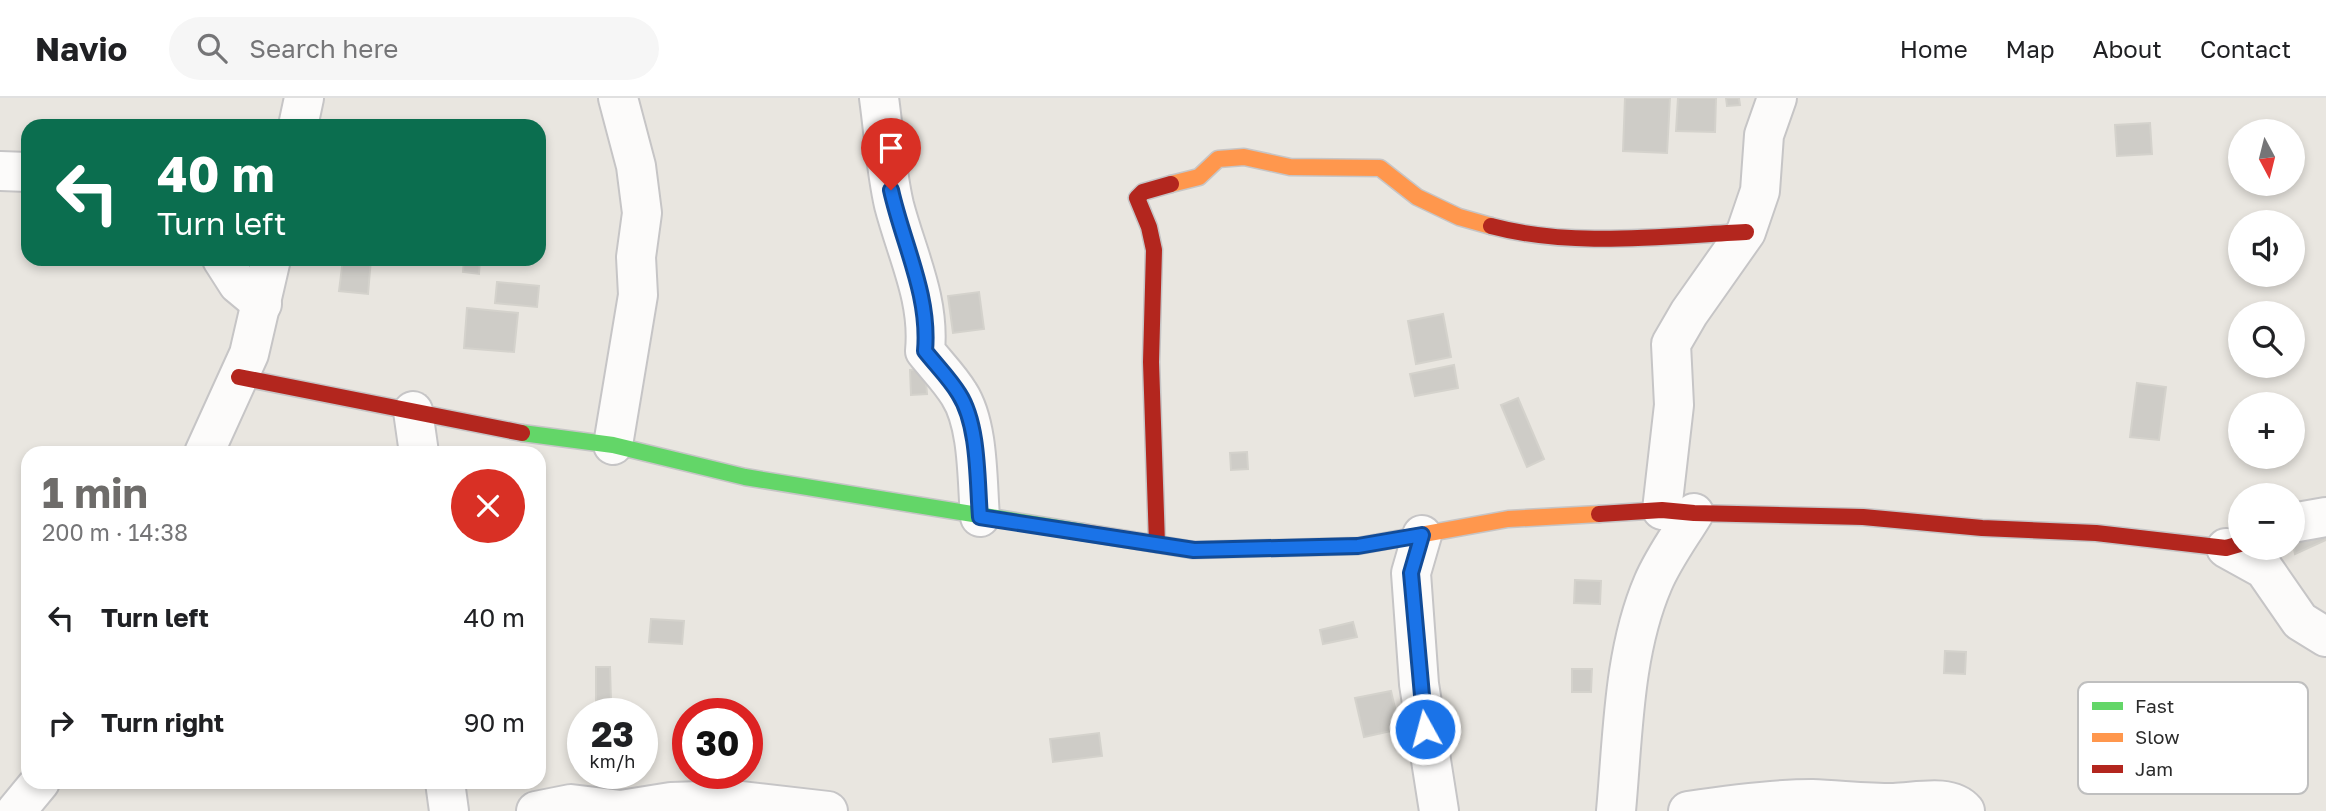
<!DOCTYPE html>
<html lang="en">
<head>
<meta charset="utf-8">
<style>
  :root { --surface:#fff; --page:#f6f6f6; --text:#202124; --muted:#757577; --line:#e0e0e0; --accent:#6e6c6a }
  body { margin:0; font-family:"Golos Text",sans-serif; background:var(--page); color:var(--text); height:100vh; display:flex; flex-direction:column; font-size:26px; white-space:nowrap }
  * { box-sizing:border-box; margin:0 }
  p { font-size:23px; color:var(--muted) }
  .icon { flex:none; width:38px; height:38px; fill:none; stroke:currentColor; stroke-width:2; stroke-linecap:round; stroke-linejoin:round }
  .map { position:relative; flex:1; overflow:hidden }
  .sheet { position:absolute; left:21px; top:348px; width:525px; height:343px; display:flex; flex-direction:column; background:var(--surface); border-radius:21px; box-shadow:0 4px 10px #0003 }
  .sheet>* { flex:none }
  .guide { position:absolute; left:21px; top:21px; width:525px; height:147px; border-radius:21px; box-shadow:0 4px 10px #0003; background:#0b6e4f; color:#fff; overflow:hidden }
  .needle { width:46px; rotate:173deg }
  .controls { position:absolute; left:2228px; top:21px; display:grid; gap:14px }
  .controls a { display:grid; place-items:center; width:77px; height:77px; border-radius:50%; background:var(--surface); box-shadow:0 4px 10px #0003; font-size:35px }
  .speed { position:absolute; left:567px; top:600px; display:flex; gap:14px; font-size:35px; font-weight:700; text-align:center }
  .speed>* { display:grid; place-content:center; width:91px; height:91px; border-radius:50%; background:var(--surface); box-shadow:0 4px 10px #0003; line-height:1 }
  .speed small { font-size:18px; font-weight:400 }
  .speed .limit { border:10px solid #d22; background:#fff; color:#111 }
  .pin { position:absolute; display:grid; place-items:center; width:60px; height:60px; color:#fff; margin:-72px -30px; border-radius:50% 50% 50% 0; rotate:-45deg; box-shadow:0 0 7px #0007 }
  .pin .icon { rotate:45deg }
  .me { position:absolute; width:77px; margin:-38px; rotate:353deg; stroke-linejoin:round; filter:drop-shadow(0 0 5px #0008) }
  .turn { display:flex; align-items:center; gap:24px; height:147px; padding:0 21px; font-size:32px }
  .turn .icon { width:91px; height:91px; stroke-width:2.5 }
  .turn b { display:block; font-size:49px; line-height:60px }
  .round { display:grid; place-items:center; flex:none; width:74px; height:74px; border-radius:37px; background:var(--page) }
  .overview { display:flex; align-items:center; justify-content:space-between; height:119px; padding:0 21px }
  h1 { font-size:42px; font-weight:700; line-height:52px; color:var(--accent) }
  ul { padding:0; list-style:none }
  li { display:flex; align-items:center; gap:21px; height:105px; padding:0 21px }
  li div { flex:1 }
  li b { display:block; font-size:26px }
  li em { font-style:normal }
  header { display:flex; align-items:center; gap:42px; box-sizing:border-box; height:98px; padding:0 35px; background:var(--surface); border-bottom:2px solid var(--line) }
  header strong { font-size:33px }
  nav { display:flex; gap:38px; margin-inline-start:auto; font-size:24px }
  .search { width:490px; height:63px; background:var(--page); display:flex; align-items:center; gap:18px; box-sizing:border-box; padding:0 24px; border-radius:38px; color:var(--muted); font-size:26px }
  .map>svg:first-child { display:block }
  .building { fill:#ceccc7; stroke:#d4d2cc; stroke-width:2 }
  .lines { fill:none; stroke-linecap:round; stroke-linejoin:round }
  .street-casing { stroke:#c6c5c6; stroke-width:42 }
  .fast-casing { stroke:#c6c5c6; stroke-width:19 }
  .slow-casing { stroke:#c6c5c6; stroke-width:19 }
  .jam-casing { stroke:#c6c5c6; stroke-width:19 }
  .street { stroke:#fcfbfa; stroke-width:38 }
  .fast { stroke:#63d668; stroke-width:16 }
  .slow { stroke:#ff974d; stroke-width:16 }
  .jam { stroke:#b3261e; stroke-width:16 }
  .route-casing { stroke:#114b97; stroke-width:18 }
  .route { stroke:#1a73e8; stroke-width:12 }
  .key { fill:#fff; stroke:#bfbfbf; stroke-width:2 }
  .key-label { font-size:19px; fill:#2b2b2b }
</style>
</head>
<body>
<header>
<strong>Navio</strong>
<div class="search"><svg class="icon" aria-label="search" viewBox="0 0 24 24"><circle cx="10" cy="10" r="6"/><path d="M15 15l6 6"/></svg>Search here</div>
<nav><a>Home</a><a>Map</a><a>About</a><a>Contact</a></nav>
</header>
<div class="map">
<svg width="2326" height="713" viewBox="0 0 2326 713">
  <rect width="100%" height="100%" fill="#e9e6e0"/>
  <!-- building -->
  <g class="building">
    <path d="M1625 0H1670L1667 55 1623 53Z"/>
    <path d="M1678 0H1716L1715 34 1676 33Z"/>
    <path d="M1726 0H1739L1740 7 1727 8Z"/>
    <path d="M2150 25 2152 56 2117 58 2115 27Z"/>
    <path d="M343 161H371L368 196 339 193Z"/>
    <path d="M464 161H480L479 176 463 174Z"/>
    <path d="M497 184 539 188 537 209 495 205Z"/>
    <path d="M979 194 984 231 953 235 948 198Z"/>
    <path d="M467 210 518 215 514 254 464 250Z"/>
    <path d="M1443 216 1451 259 1416 266 1408 223Z"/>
    <path d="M1454 267 1458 290 1415 298 1410 276Z"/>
    <path d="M925 271 927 296 911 297 910 272Z"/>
    <path d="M2137 285 2166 289 2159 342 2130 339Z"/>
    <path d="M1518 300 1544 361 1527 369 1501 307Z"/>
    <path d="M1247 354 1248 371 1231 372 1230 355Z"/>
    <path d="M2319 428 2326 442 2295 456 2292 440Z"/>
    <path d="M1575 482 1601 483 1600 506 1574 505Z"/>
    <path d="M651 521 684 523 682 546 649 544Z"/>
    <path d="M1353 524 1357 539 1323 546 1320 532Z"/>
    <path d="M1945 553 1966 554 1965 576 1944 575Z"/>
    <path d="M596 569H610L611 603H596Z"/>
    <path d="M1572 571H1592L1591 594H1572Z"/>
    <path d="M1391 593 1400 631 1364 639 1355 600Z"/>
    <path d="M1099 635 1102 658 1053 664 1050 641Z"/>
  </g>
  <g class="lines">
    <!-- street casing -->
    <g class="street-casing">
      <g id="street">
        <path d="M879 0C884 36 886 72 894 107 907 157 930 201 925 253 936 267 950 281 959 296 979 327 977 383 980 419"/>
        <path d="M298 28 304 0"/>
        <path d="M0 73 28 74"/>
        <path d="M222 161 238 186 262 206"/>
        <path d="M413 313 419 355"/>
        <path d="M613 347 638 197 636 159 642 115 636 68 618 0"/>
        <path d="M204 355 249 256 271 161"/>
        <path d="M1662 412 1674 307 1671 246 1689 215 1746 134 1760 93 1764 37 1777 0"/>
        <path d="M2292 425 2326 419"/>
        <path d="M1422 437 1411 475 1419 586 1439 713"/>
        <path d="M2226 450 2264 471 2300 523 2326 539"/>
        <path d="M445 684 449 713"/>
        <path d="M16 713 40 684"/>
        <path d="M536 713 571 706 621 712 671 704 732 702 828 713"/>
        <path d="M1616 713C1623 638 1623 555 1653 485 1663 461 1680 438 1694 415"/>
        <path d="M1688 713C1728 707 1771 701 1812 701 1839 702 1866 705 1893 705 1914 705 1950 695 1965 713"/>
      </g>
    </g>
    <!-- fast casing -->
    <g class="fast-casing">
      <path id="fast" d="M522 335 613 347 745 379 1083 434"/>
    </g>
    <!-- slow casing -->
    <g class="slow-casing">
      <g id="slow">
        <path d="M1171 86 1199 79 1218 61 1244 59 1290 69 1380 70 1417 99 1459 119 1491 128"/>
        <path d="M1083 434 1193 452 1358 448 1508 421 1599 416"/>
      </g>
    </g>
    <!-- jam casing -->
    <g class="jam-casing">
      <g id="jam">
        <path d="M1491 128C1573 150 1663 138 1746 134"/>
        <path d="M239 279 522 335"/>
        <path d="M1599 416 1662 412 1694 415 1863 419 1982 430 2096 435 2226 450 2240 446"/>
        <path d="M1157 446 1151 264 1154 152 1149 129 1137 100 1143 94 1171 86"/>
      </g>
    </g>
    <!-- street -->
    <use href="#street" class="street"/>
    <!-- fast -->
    <use href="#fast" class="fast"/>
    <!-- slow -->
    <use href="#slow" class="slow"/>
    <!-- jam -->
    <use href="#jam" class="jam"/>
  </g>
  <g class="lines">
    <!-- route casing -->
    <g class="route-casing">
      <path id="route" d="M891 92C903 146 930 197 925 253 936 267 950 281 959 296 979 327 977 383 980 419L1194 452 1358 448 1422 437 1411 475 1425 631"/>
    </g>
    <!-- route -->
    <use href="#route" class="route"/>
  </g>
  <!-- legend -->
  <rect x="2078" y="584" width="230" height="112" rx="10" class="key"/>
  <rect x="2092" y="604" width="31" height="8" fill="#63d668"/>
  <rect x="2092" y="635" width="31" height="9" fill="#ff974d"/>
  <rect x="2092" y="667" width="31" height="8" fill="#b3261e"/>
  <g class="key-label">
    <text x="2135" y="615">Fast</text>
    <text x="2135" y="646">Slow</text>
    <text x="2135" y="678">Jam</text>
  </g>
</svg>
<div class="controls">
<a><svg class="needle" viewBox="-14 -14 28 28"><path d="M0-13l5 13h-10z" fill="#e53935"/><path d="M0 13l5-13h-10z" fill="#757577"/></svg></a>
<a><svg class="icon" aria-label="sound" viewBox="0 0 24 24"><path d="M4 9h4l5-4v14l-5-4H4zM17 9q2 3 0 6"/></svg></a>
<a><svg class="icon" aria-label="search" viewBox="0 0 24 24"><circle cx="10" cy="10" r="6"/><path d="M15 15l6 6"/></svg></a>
<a>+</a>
<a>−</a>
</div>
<div class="speed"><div>23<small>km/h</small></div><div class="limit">30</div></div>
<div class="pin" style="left:891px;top:92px;background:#d93025"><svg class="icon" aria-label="arrive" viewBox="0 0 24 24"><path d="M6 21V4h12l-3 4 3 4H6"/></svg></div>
<svg class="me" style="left:1425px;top:631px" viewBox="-20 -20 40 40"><circle r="17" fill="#1a73e8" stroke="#fff" stroke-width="3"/><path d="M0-11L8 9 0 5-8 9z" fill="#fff"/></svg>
<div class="guide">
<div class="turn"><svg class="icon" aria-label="left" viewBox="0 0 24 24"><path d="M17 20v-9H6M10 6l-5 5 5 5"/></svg><div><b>40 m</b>Turn left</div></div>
</div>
<section class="sheet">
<div class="overview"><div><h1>1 min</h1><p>200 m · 14:38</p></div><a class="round" style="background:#d93025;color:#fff"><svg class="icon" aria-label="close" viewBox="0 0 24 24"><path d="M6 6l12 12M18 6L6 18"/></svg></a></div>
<ul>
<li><svg class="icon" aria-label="left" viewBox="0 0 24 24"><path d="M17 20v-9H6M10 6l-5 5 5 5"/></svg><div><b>Turn left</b></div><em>40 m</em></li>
<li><svg class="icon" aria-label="right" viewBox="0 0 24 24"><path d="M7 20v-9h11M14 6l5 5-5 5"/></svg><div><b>Turn right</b></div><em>90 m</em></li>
</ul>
</section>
</div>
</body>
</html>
